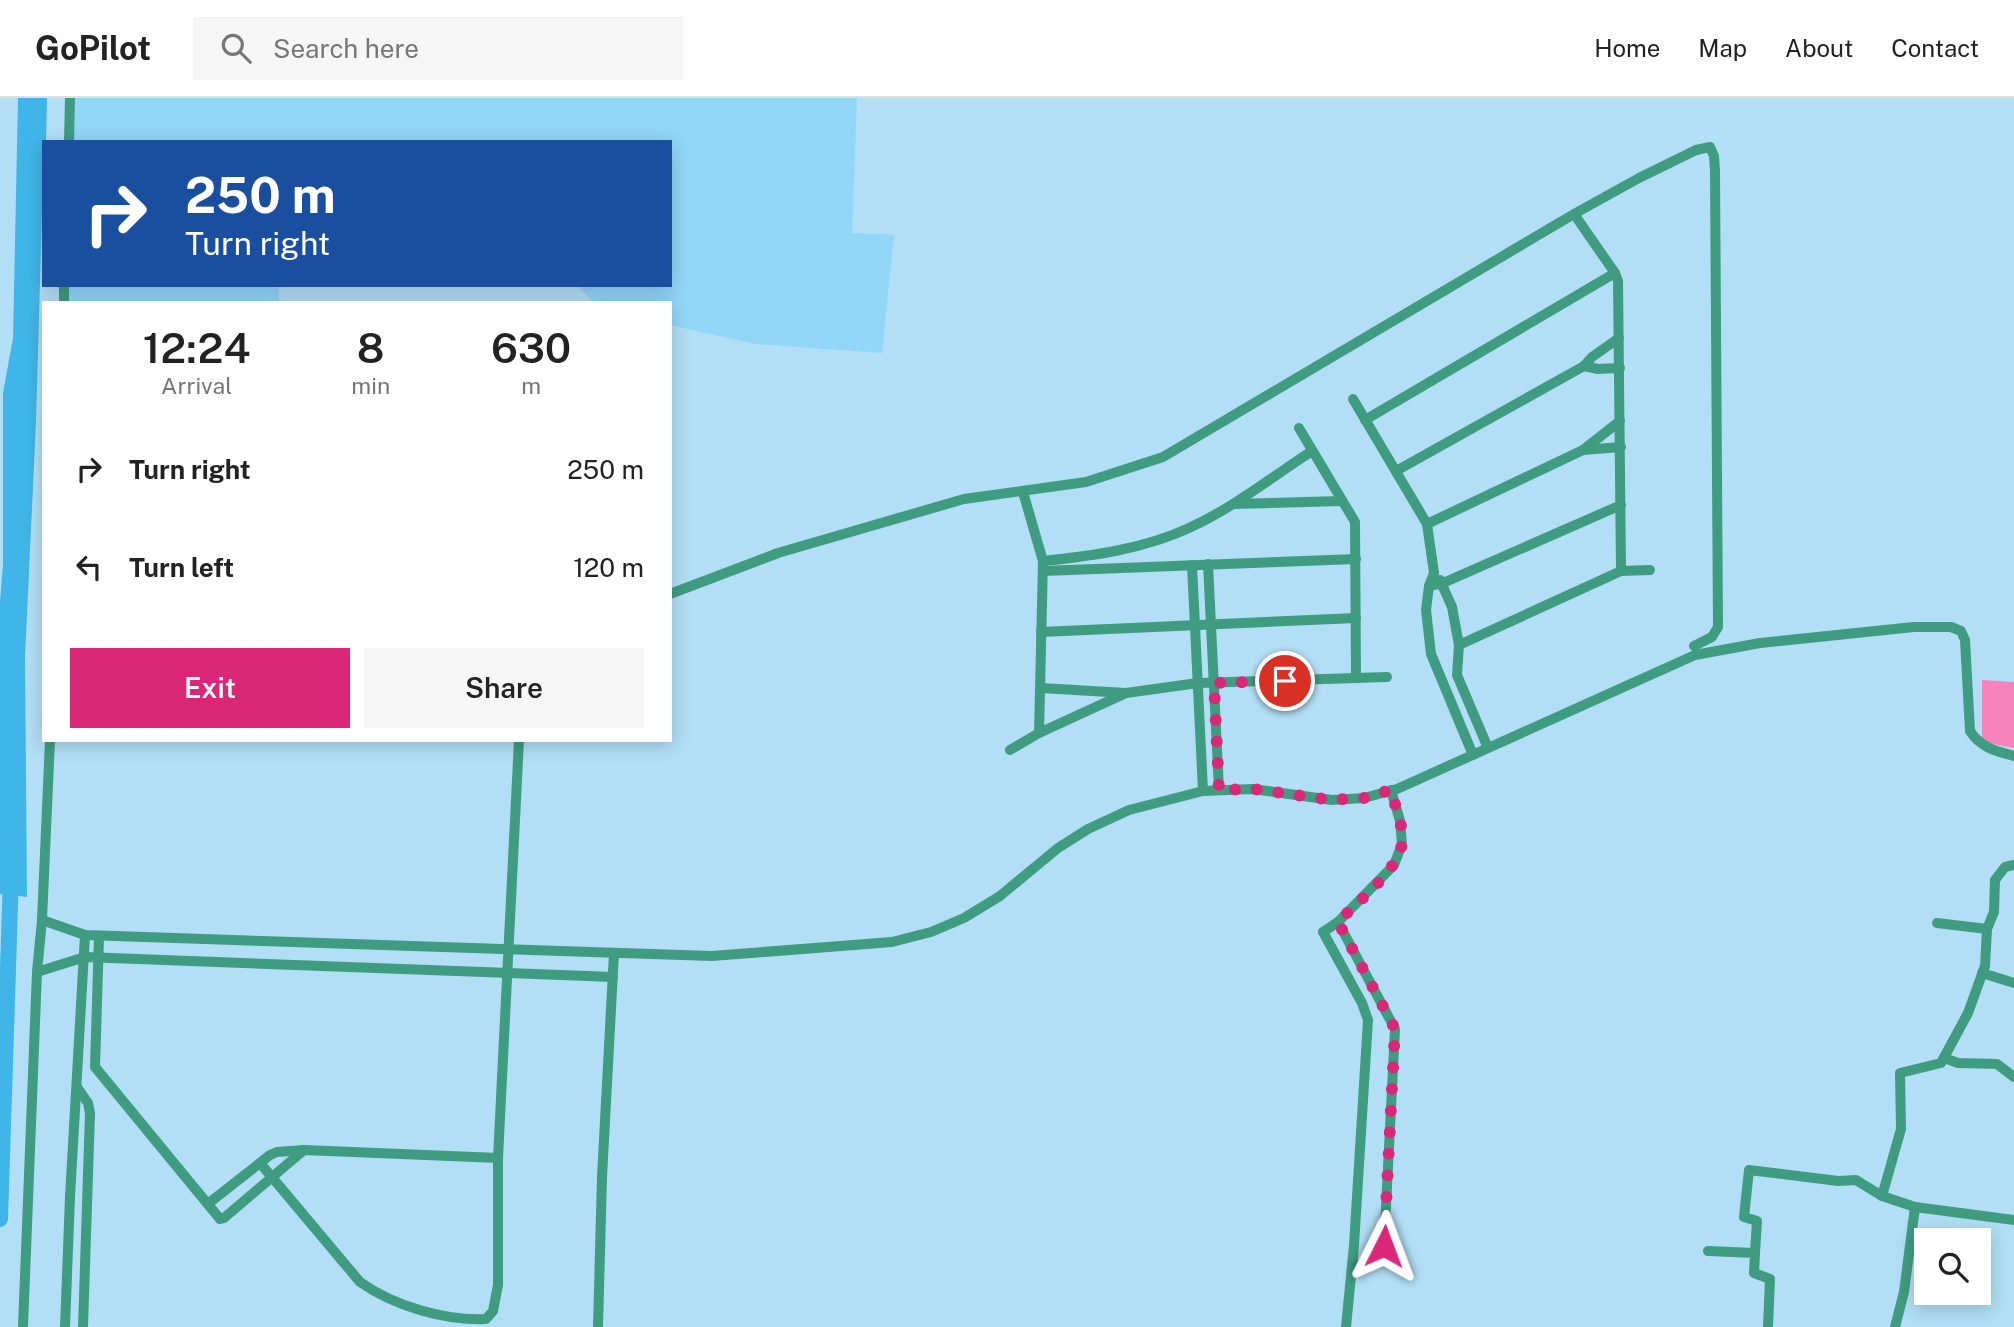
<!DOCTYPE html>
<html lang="en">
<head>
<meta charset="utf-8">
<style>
  :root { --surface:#fff; --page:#f6f6f6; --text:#222; --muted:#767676; --line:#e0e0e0; --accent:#db2777 }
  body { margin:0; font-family:"Public Sans",sans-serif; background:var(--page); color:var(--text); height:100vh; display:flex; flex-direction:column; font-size:26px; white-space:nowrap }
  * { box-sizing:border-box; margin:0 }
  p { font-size:23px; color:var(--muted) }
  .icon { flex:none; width:38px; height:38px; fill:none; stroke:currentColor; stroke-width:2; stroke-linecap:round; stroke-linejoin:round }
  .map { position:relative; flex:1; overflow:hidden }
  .drawer { position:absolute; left:42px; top:203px; width:630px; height:441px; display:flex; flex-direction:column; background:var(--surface); border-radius:0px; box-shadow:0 4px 18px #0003 }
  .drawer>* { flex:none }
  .hud { position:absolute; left:42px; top:42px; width:630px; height:147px; border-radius:0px; box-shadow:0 4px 18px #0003; background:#1a4fa0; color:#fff; overflow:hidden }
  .fabs { position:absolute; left:1914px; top:1130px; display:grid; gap:14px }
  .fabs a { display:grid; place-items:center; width:77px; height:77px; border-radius:0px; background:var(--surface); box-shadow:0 4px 18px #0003; font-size:35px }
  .pin { position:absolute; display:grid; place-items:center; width:60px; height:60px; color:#fff; margin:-30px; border:4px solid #fff; border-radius:50%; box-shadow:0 2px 7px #0007 }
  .me { position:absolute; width:77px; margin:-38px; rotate:3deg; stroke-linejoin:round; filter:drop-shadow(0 0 5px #0008) }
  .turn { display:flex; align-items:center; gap:24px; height:147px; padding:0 28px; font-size:32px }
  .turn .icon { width:91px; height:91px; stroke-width:2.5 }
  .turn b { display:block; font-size:49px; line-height:60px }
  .eta { display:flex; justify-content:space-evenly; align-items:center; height:119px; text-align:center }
  .eta b { font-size:42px; font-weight:600; line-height:49px }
  .button { display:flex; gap:14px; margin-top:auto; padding:14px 28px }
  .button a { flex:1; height:80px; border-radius:0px; background:var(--accent); color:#fff; font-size:28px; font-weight:600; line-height:80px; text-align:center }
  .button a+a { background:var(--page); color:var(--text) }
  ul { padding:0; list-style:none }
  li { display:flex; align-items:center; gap:21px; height:98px; padding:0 28px }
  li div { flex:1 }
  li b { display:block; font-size:26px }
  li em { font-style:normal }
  header { display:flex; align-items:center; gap:42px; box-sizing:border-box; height:98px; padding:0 35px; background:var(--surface); border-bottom:2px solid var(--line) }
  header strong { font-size:33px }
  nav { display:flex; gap:38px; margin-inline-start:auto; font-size:24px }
  .search { width:490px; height:63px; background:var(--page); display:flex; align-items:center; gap:18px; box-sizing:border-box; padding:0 24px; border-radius:0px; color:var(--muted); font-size:26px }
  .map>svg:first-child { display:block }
  .built { fill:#92d6f8 }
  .green { fill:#f783bd }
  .water { fill:#40b6e8 }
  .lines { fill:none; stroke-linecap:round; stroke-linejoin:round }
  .river { stroke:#40b6e8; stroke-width:16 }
  .street { stroke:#409c80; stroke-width:10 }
  .route { stroke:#db2777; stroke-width:12; stroke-dasharray:0 21.6 }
</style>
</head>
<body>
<header>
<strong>GoPilot</strong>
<div class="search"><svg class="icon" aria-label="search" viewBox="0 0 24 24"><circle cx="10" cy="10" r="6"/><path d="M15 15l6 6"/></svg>Search here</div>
<nav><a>Home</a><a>Map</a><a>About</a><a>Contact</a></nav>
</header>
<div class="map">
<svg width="2014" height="1229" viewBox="0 0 2014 1229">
  <rect width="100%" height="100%" fill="#b2dff6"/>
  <!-- built -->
  <g class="built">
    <path d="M67 0H857L852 135 894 137 882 255 755 246 670 227V205H594L577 187H670V44H66Z"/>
    <path d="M62 187H279V205H61Z"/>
  </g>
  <!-- green -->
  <path class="green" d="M1982 582 2014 584V650L1982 644Z"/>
  <!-- water -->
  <path class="water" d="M18 0H47L46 44H44L36 324 25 559 27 799 0 796V504L3 466V295L13 240Z"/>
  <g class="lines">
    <!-- river -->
    <path class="river" d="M0 1121 11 777"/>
    <!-- street -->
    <g class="street">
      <path d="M69 44 70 0"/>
      <path d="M1574 116 1615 175 1618 183 1621 473"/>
      <path d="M64 205V187"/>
      <path d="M1584 268 1598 271 1620 270"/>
      <path d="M1353 301 1427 426 1434 475 1429 488 1426 512 1431 556 1473 657"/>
      <path d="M1365 322 1615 175"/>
      <path d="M1299 330 1355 424 1356 580"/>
      <path d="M1583 352 1621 349"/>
      <path d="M1396 373 1584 268 1592 259 1619 240"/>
      <path d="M1023 394 1043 463 1039 635"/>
      <path d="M1234 406 1342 403"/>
      <path d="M1427 426 1583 352 1620 323"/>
      <path d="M1043 463C1092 458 1144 451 1189 430 1233 410 1272 379 1312 353"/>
      <path d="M1208 466 1219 692"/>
      <path d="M1192 467 1203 693"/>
      <path d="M1043 473 1356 461"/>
      <path d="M1440 482 1452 509 1459 547 1457 577 1488 650"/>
      <path d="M1429 488 1443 485 1621 407"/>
      <path d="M670 496 778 455 964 401 1086 384 1163 359 1574 116 1639 80 1696 52 1710 49 1714 58 1715 73 1718 529 1712 539 1694 548"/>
      <path d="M1041 534 1356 520"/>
      <path d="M1459 547 1621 473 1650 472"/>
      <path d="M1041 590 1126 595 1198 585 1387 579"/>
      <path d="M1010 652 1039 635 1124 596"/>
      <path d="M42 822 85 837 712 858 892 844 931 834 964 820 1000 798 1058 750 1088 731 1129 712 1203 693 1253 691 1332 702 1364 700 1397 691 1695 557 1760 545 1914 529H1951L1961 533 1965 542 1970 633C1981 650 1996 653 2014 658"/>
      <path d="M1338 824 1395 931 1384 1148 1352 1173"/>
      <path d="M1937 825 1987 831"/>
      <path d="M99 838 95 969 220 1121 224 1120 304 1052"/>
      <path d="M37 874 85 859 613 879"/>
      <path d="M1982 875 2014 885"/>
      <path d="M1944 960 1958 965 1997 966 2014 979"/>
      <path d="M77 989 88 1005 90 1015 83 1229"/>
      <path d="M260 1065 360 1184C394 1208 445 1223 486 1221L493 1213 498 1187V1060L519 642"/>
      <path d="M1882 1098 1901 1031 1900 975 1941 965 1968 915 1985 868 1987 831 1994 814 1995 782 2005 769 2014 767"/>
      <path d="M209 1105 270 1057 277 1054 304 1052 498 1060"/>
      <path d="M1708 1153 1755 1155 1754 1175 1770 1181 1768 1229"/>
      <path d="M1755 1155 1757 1123 1744 1119 1749 1072 1838 1083 1856 1082 1882 1098 1915 1109 2014 1122"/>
      <path d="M23 1229 37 874 42 822 50 642"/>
      <path d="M65 1229 70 1099 85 837"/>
      <path d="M598 1229 602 1079 614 855"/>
      <path d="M1346 1229 1354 1147 1368 922 1362 905 1323 834 1338 824 1394 767 1402 746 1400 723 1391 692"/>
      <path d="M1895 1229 1904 1194 1915 1109"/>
    </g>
  </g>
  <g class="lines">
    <!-- route -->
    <path class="route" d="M1285 583 1214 585 1219 692 1253 691 1332 702 1364 700 1391 692C1395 709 1404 728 1402 745 1399 772 1356 805 1338 824L1395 931 1384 1148"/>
  </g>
</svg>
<div class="fabs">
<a><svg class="icon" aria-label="search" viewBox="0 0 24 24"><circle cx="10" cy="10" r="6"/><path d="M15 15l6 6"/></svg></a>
</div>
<div class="pin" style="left:1285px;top:583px;background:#d93025"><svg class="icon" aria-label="arrive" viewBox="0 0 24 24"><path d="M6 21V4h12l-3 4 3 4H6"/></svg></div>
<svg class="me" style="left:1384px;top:1148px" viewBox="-20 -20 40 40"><path d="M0-17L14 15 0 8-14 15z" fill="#db2777" stroke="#fff" stroke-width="4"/></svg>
<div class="hud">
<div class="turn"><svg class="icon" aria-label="right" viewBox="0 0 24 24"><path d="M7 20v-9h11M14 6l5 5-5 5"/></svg><div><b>250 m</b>Turn right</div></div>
</div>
<section class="drawer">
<div class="eta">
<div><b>12:24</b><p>Arrival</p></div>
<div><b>8</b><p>min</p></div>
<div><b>630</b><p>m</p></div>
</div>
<ul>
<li><svg class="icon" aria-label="right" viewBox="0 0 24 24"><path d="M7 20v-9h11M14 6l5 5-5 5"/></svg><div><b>Turn right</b></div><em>250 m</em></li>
<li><svg class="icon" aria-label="left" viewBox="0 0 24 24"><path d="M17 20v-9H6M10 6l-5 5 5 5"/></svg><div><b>Turn left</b></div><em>120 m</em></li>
</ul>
<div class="button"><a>Exit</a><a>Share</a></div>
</section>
</div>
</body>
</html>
